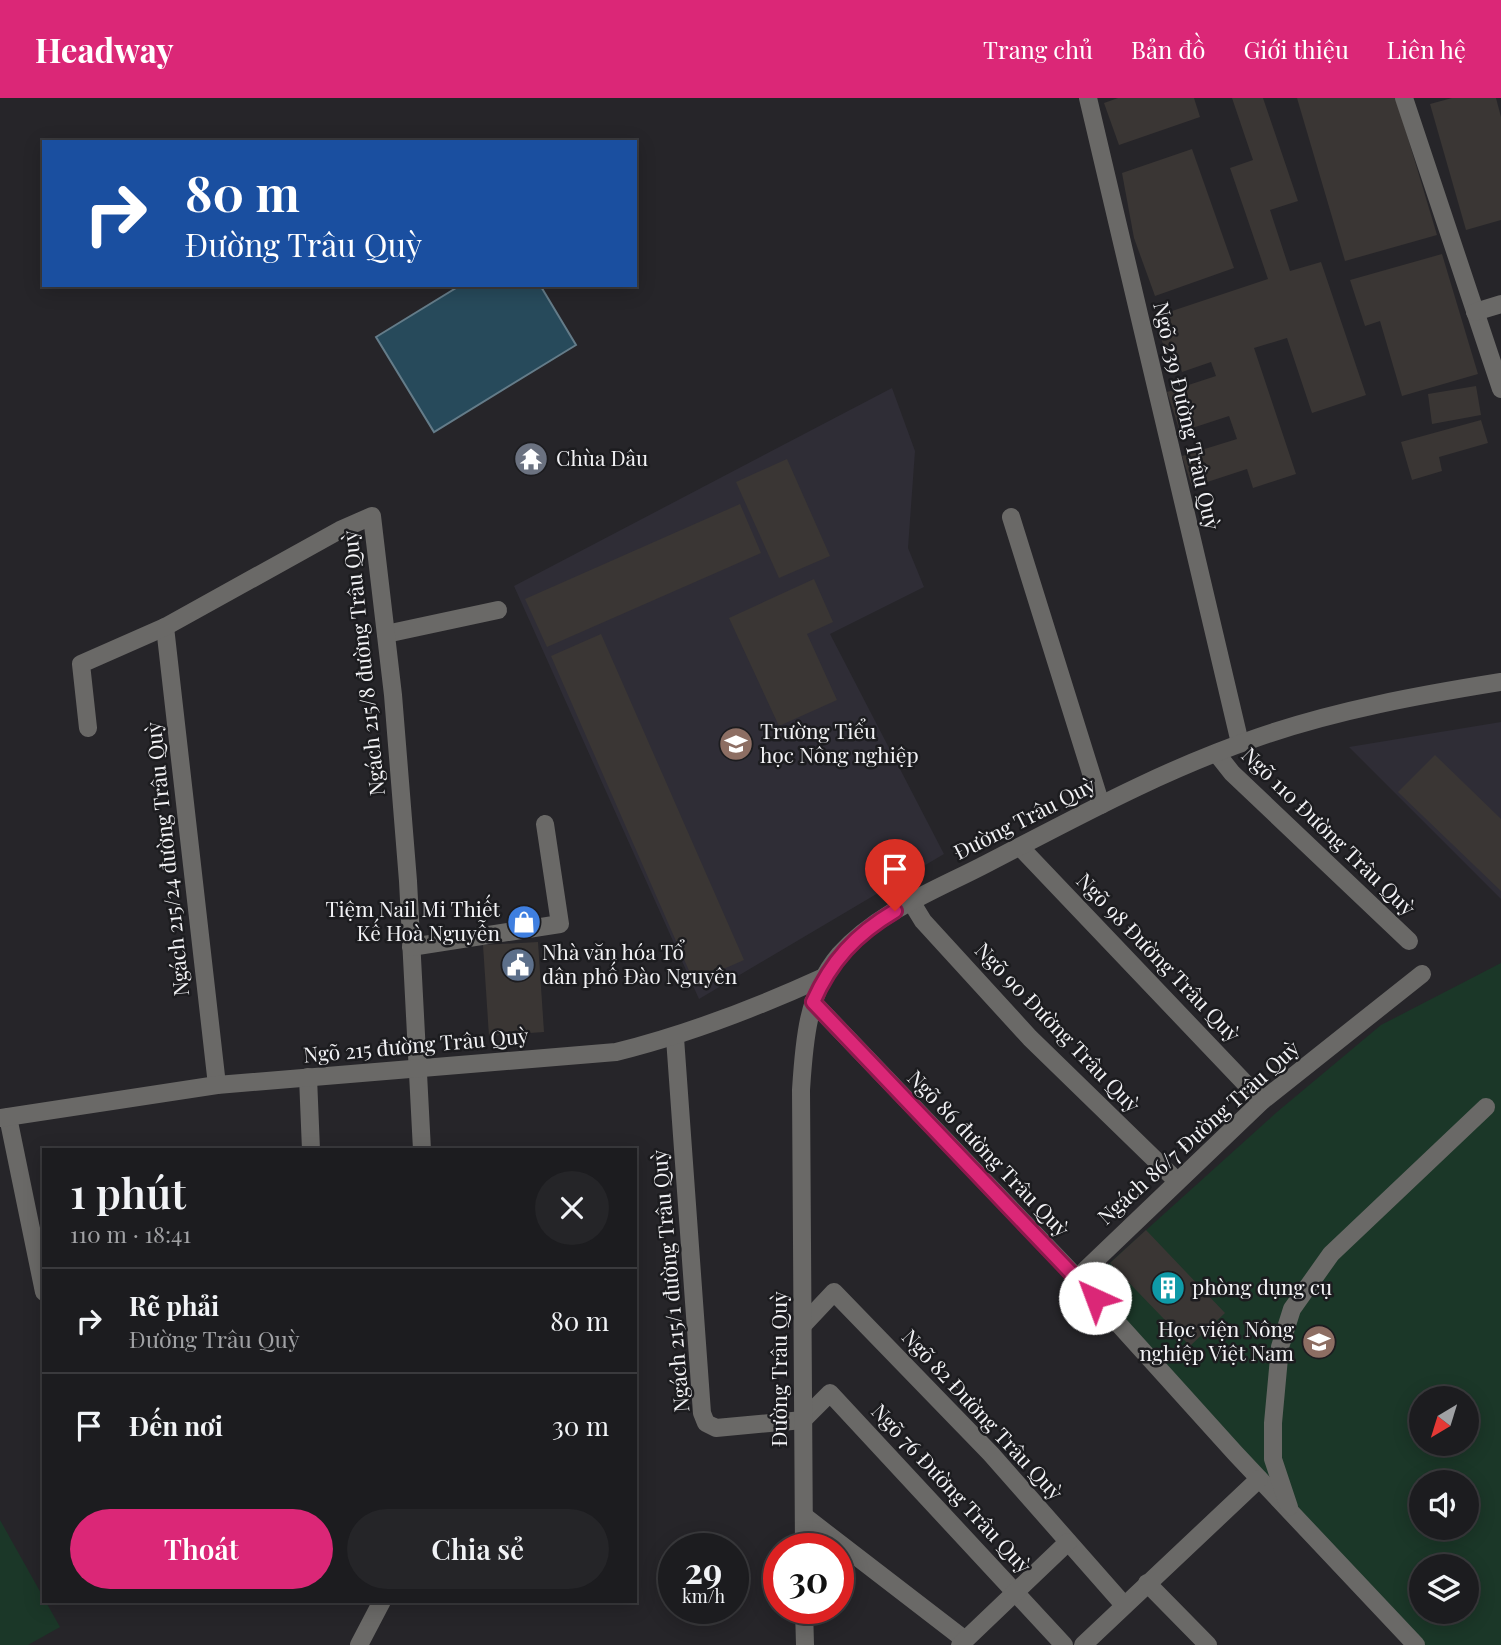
<!DOCTYPE html>
<html lang="vi">
<head>
<meta charset="utf-8">
<style>
  :root { --surface:#1c1c1f; --page:#252528; --text:#f1f3f6; --muted:#a0a1a4; --line:#3a3a3d; --accent:#db2777 }
  body { margin:0; font-family:"Playfair Display",serif; background:var(--page); color:var(--text); height:100vh; display:flex; flex-direction:column; font-size:26px; white-space:nowrap }
  * { box-sizing:border-box; margin:0 }
  p { font-size:23px; color:var(--muted) }
  .icon { flex:none; width:38px; height:38px; fill:none; stroke:currentColor; stroke-width:2; stroke-linecap:round; stroke-linejoin:round }
  .map { position:relative; flex:1; overflow:hidden }
  .details { position:absolute; left:42px; top:1050px; width:595px; height:455px; display:flex; flex-direction:column; background:var(--surface); border-radius:0px; box-shadow:0 4px 18px #0003,0 0 0 2px var(--line) }
  .details>* { flex:none }
  .top-card { position:absolute; left:42px; top:42px; width:595px; height:147px; border-radius:0px; box-shadow:0 4px 18px #0003,0 0 0 2px var(--line); background:#1a4fa0; color:#fff; overflow:hidden }
  .needle { width:46px; rotate:218deg }
  .tools { position:absolute; left:1409px; top:1288px; display:grid; gap:14px }
  .tools a { display:grid; place-items:center; width:70px; height:70px; border-radius:50%; background:var(--surface); box-shadow:0 4px 18px #0003,0 0 0 2px var(--line); font-size:35px }
  .speed { position:absolute; left:658px; top:1435px; display:flex; gap:14px; font-size:35px; font-weight:700; text-align:center }
  .speed>* { display:grid; place-content:center; width:91px; height:91px; border-radius:50%; background:var(--surface); box-shadow:0 4px 18px #0003,0 0 0 2px var(--line); line-height:1 }
  .speed small { font-size:18px; font-weight:400 }
  .speed .limit { border:10px solid #d22; background:#fff; color:#111 }
  .pin { position:absolute; display:grid; place-items:center; width:60px; height:60px; color:#fff; margin:-72px -30px; border-radius:50% 50% 50% 0; rotate:-45deg; box-shadow:0 0 7px #0007 }
  .pin .icon { rotate:45deg }
  .me { position:absolute; width:77px; margin:-38px; rotate:317deg; stroke-linejoin:round; filter:drop-shadow(0 0 5px #0008) }
  .turn { display:flex; align-items:center; gap:24px; height:147px; padding:0 28px; font-size:32px }
  .turn .icon { width:91px; height:91px; stroke-width:2.5 }
  .turn b { display:block; font-size:49px; line-height:60px }
  .round { display:grid; place-items:center; flex:none; width:74px; height:74px; border-radius:37px; background:var(--page) }
  .headline { display:flex; align-items:center; justify-content:space-between; height:119px; padding:0 28px }
  h1 { font-size:42px; font-weight:600; line-height:52px }
  .primary-button { display:flex; gap:14px; margin-top:auto; padding:14px 28px }
  .primary-button a { flex:1; height:80px; border-radius:42px; background:var(--accent); color:#fff; font-size:28px; font-weight:600; line-height:80px; text-align:center }
  .primary-button a+a { background:var(--page); color:var(--text) }
  ul { padding:0; list-style:none }
  li { display:flex; align-items:center; gap:21px; height:105px; padding:0 28px; border-top:2px solid var(--line) }
  li div { flex:1 }
  li b { display:block; font-size:26px }
  li em { font-style:normal }
  header { display:flex; align-items:center; gap:42px; box-sizing:border-box; height:98px; padding:0 35px; background:var(--accent); color:#fff }
  header strong { font-size:33px }
  nav { display:flex; gap:38px; margin-inline-start:auto; font-size:24px }
  .map>svg:first-child { display:block }
  .built { fill:#2f2d36 }
  .green { fill:#1b3728; fill-rule:evenodd }
  .water { fill:#274a5b; stroke:#647c89; stroke-width:2 }
  .building { fill:#3a3634 }
  .lines { fill:none; stroke-linecap:round; stroke-linejoin:round }
  .minor { stroke:#6a6967; stroke-width:18 }
  .route-casing { stroke:#8e194d; stroke-width:18 }
  .route { stroke:#db2777; stroke-width:12 }
  .labels { text-anchor:middle; stroke-width:5; stroke-linejoin:round; paint-order:stroke }
  .street-label { font-size:21px; fill:#f2f2f5; stroke:#1c1c1f }
  .poi-label { font-size:21px; fill:#f2f2f5; stroke:#1c1c1f; text-anchor:start }
</style>
</head>
<body>
<header>
<strong>Headway</strong>
<nav><a>Trang chủ</a><a>Bản đồ</a><a>Giới thiệu</a><a>Liên hệ</a></nav>
</header>
<div class="map">
<svg width="1501" height="1547" viewBox="0 0 1501 1547">
  <rect width="100%" height="100%" fill="#262529"/>
  <!-- built -->
  <g class="built">
    <path d="M892 290 915 353 908 450 924 489 830 536 944 756 699 901 514 488Z"/>
    <path d="M1501 624V801L1349 649Z"/>
  </g>
  <!-- green -->
  <g class="green">
    <path d="M1501 865V1547H1422L1083 1189 1277 1014 1381 927ZM1421 1300H1466V1346H1421ZM1421 1384H1466V1430H1421ZM1421 1468H1466V1514H1421Z"/>
    <path d="M0 1422 60 1529 28 1547H0Z"/>
  </g>
  <!-- water -->
  <path class="water" d="M461 187H540L576 247 434 334 376 239Z"/>
  <!-- building -->
  <g class="building">
    <path d="M1118 0H1194L1200 19 1119 47 1104 5Z"/>
    <path d="M1232 0H1263L1298 103 1270 112 1290 173 1321 164 1366 297 1312 315 1287 240 1254 250 1296 376 1253 390 1247 371 1192 389 1182 358 1237 341 1229 318 1180 334 1167 294 1216 278 1211 264 1182 274 1174 249 1165 252 1154 219 1268 181 1230 70 1253 62Z"/>
    <path d="M1297 0H1396L1437 137 1345 163Z"/>
    <path d="M1452 0H1496L1501 19V122L1466 132 1430 6Z"/>
    <path d="M1192 51 1234 170 1155 198 1134 140 1122 75Z"/>
    <path d="M1442 156 1478 276 1402 298 1380 223 1365 228 1350 182Z"/>
    <path d="M1476 288 1481 317 1432 326 1428 296Z"/>
    <path d="M1481 322 1488 345 1439 359 1442 373 1412 382 1401 344Z"/>
    <path d="M787 361 830 458 779 480 736 384Z"/>
    <path d="M740 406 761 455 547 549 525 501Z"/>
    <path d="M814 481 833 524 807 536 837 602 779 628 729 520Z"/>
    <path d="M601 536 744 862 694 884 551 558Z"/>
    <path d="M1435 657 1501 721V793L1398 694Z"/>
    <path d="M538 844 544 934 489 938 483 847Z"/>
    <path d="M1146 1132 1225 1215 1190 1248 1110 1165Z"/>
  </g>
  <g class="lines">
    <!-- minor -->
    <g class="minor">
      <path d="M1088 0 1240 645"/>
      <path d="M1404 0 1501 291"/>
      <path d="M1475 214 1501 206"/>
      <path d="M1011 419 1101 707"/>
      <path d="M165 529 217 987"/>
      <path d="M386 536 498 512"/>
      <path d="M88 630 81 566 165 529 340 432 372 418 393 597 408 783 422 1052"/>
      <path d="M1217 656 1232 675 1409 843"/>
      <path d="M1020 749 1262 1003"/>
      <path d="M912 805 923 823 1030 940 1177 1083"/>
      <path d="M411 849 560 826 545 726"/>
      <path d="M813 904 1077 1180 1235 1355 1416 1547"/>
      <path d="M675 940 702 1315 706 1325 716 1330 803 1322 830 1295 1064 1547"/>
      <path d="M308 979 311 1052"/>
      <path d="M8 1019 44 1194"/>
      <path d="M0 1020 217 987 616 954C689 936 756 910 824 879"/>
      <path d="M1077 1180 1262 1003 1422 876"/>
      <path d="M803 1227 834 1194 991 1356 1124 1507"/>
      <path d="M1289 1409 1273 1361V1325L1280 1249 1292 1211 1331 1156 1486 1009"/>
      <path d="M804 1418 965 1542"/>
      <path d="M804 1451 801 992C804 945 807 895 839 857 877 814 936 792 986 766 1075 720 1164 671 1259 639 1337 612 1420 597 1501 584"/>
      <path d="M1147 1485 1208 1547"/>
      <path d="M804 1510 805 1547"/>
      <path d="M359 1547 382 1503"/>
      <path d="M960 1547 1068 1444"/>
      <path d="M1083 1547 1259 1381"/>
    </g>
  </g>
  <g class="lines">
    <!-- route casing -->
    <g class="route-casing">
      <path id="route" d="M895 813C856 836 831 863 813 904L1095 1200"/>
    </g>
    <!-- route -->
    <use href="#route" class="route"/>
  </g>
  <!-- icons -->
  <defs>
    <g id="temple-disc" transform="scale(1.75)"><circle r="9.5" fill="#6b7280" stroke="#1c1c1f"/><path d="M0-6L5-2H3V0L6.5 2.5H4V6H1.5V3h-3V6H-4V2.5H-6.5L-3 0V-2H-5Z" fill="#fff"/></g>
    <g id="school-disc" transform="scale(1.75)"><circle r="9.5" fill="#8d6e63" stroke="#1c1c1f"/><path d="M0-5L7-2L0 1L-7-2ZM-4 1L0 2.5L4 1V4Q0 6-4 4Z" fill="#fff"/></g>
    <g id="shop-disc" transform="scale(1.75)"><circle r="9.5" fill="#3f7fe0" stroke="#1c1c1f"/><path d="M-5-2.5h2.3a2.7 3.5 0 0 1 5.4 0H5L5.5 6h-11ZM-1.5-2.5h3a1.5 2.3 0 0 0-3 0Z" fill="#fff"/></g>
    <g id="civic-disc" transform="scale(1.75)"><circle r="9.5" fill="#5c6f8a" stroke="#1c1c1f"/><path d="M-.6-6.5H3V-4.5H.6V-3L4-1V1h2V6H-6V1h2V-1L-.6-3ZM-1.2 2.5V6h2.4V2.5Z" fill="#fff"/></g>
    <g id="building-disc" transform="scale(1.75)"><circle r="9.5" fill="#0f9aa8" stroke="#1c1c1f"/><path d="M-4-6H4V6H1V3H-1V6H-4ZM-2.5-4.3h1.7v1.8h-1.7ZM.8-4.3h1.7v1.8H.8ZM-2.5-1h1.7V.8h-1.7ZM.8-1h1.7V.8H.8Z" fill="#fff"/></g>
    <g id="university-disc" transform="scale(1.75)"><circle r="9.5" fill="#8d6e63" stroke="#1c1c1f"/><path d="M0-5L7-2L0 1L-7-2ZM-4 1L0 2.5L4 1V4Q0 6-4 4Z" fill="#fff"/></g>
  </defs>
  <g fill-rule="evenodd">
    <use href="#temple-disc" x="531" y="361"/>
    <use href="#school-disc" x="736" y="646"/>
    <use href="#shop-disc" x="524" y="824"/>
    <use href="#civic-disc" x="518" y="867"/>
    <use href="#building-disc" x="1168" y="1190"/>
    <use href="#university-disc" x="1319" y="1244"/>
  </g>
  <g class="labels">
    <!-- street labels -->
    <g class="street-label">
      <text transform="translate(1186 318) rotate(77)" y="7">Ngõ 239 Đường Trâu Quỳ</text>
      <text transform="translate(364 565) rotate(-96)" y="7">Ngách 215/8 đường Trâu Quỳ</text>
      <text transform="translate(1025 721) rotate(-27)" y="7">Đường Trâu Quỳ</text>
      <text transform="translate(1328 734) rotate(44)" y="7">Ngõ 110 Đường Trâu Quỳ</text>
      <text transform="translate(168 761) rotate(-96)" y="7">Ngách 215/24 đường Trâu Quỳ</text>
      <text transform="translate(1158 860) rotate(46)" y="7">Ngõ 98 Đường Trâu Quỳ</text>
      <text transform="translate(1057 930) rotate(46)" y="7">Ngõ 90 Đường Trâu Quỳ</text>
      <text transform="translate(416 948) rotate(-5)" y="7">Ngõ 215 đường Trâu Quỳ</text>
      <text transform="translate(1199 1035) rotate(-42)" y="7">Ngách 86/7 Đường Trâu Quỳ</text>
      <text transform="translate(988 1056) rotate(46)" y="7">Ngõ 86 đường Trâu Quỳ</text>
      <text transform="translate(671 1183) rotate(-95)" y="7">Ngách 215/1 đường Trâu Quỳ</text>
      <text transform="translate(780 1271) rotate(-90)" y="7">Đường Trâu Quỳ</text>
      <text transform="translate(982 1317) rotate(47)" y="7">Ngõ 82 Đường Trâu Quỳ</text>
      <text transform="translate(951 1391) rotate(47)" y="7">Ngõ 76 Đường Trâu Quỳ</text>
    </g>
    <!-- poi labels -->
    <g class="poi-label">
      <text x="556" y="368">Chùa Dâu</text>
      <text x="760" y="641">Trường Tiểu<tspan x="760" dy="24">học Nông nghiệp</tspan></text>
      <text x="500" y="819" text-anchor="end">Tiệm Nail Mi Thiết<tspan x="500" dy="24">Kế Hoà Nguyễn</tspan></text>
      <text x="542" y="862">Nhà văn hóa Tổ<tspan x="542" dy="24">dân phố Đào Nguyên</tspan></text>
      <text x="1192" y="1197">phòng dụng cụ</text>
      <text x="1294" y="1239" text-anchor="end">Học viện Nông<tspan x="1294" dy="24">nghiệp Việt Nam</tspan></text>
    </g>
  </g>
</svg>
<div class="tools">
<a><svg class="needle" viewBox="-14 -14 28 28"><path d="M0-13l5 13h-10z" fill="#e53935"/><path d="M0 13l5-13h-10z" fill="#a0a1a4"/></svg></a>
<a><svg class="icon" aria-label="sound" viewBox="0 0 24 24"><path d="M4 9h4l5-4v14l-5-4H4zM17 9q2 3 0 6"/></svg></a>
<a><svg class="icon" aria-label="layers" viewBox="0 0 24 24"><path d="M12 4l9 5-9 5-9-5zM3 14l9 5 9-5"/></svg></a>
</div>
<div class="speed"><div>29<small>km/h</small></div><div class="limit">30</div></div>
<div class="pin" style="left:895px;top:813px;background:#d93025"><svg class="icon" aria-label="arrive" viewBox="0 0 24 24"><path d="M6 21V4h12l-3 4 3 4H6"/></svg></div>
<svg class="me" style="left:1095px;top:1200px" viewBox="-20 -20 40 40"><circle r="19" fill="#fff"/><path d="M0-13L10 11 0 6-10 11z" fill="#db2777"/></svg>
<div class="top-card">
<div class="turn"><svg class="icon" aria-label="right" viewBox="0 0 24 24"><path d="M7 20v-9h11M14 6l5 5-5 5"/></svg><div><b>80 m</b>Đường Trâu Quỳ</div></div>
</div>
<section class="details">
<div class="headline"><div><h1>1 phút</h1><p>110 m · 18:41</p></div><a class="round"><svg class="icon" aria-label="close" viewBox="0 0 24 24"><path d="M6 6l12 12M18 6L6 18"/></svg></a></div>
<ul>
<li><svg class="icon" aria-label="right" viewBox="0 0 24 24"><path d="M7 20v-9h11M14 6l5 5-5 5"/></svg><div><b>Rẽ phải</b><p>Đường Trâu Quỳ</p></div><em>80 m</em></li>
<li><svg class="icon" aria-label="arrive" viewBox="0 0 24 24"><path d="M6 21V4h12l-3 4 3 4H6"/></svg><div><b>Đến nơi</b></div><em>30 m</em></li>
</ul>
<div class="primary-button"><a>Thoát</a><a>Chia sẻ</a></div>
</section>
</div>
</body>
</html>
